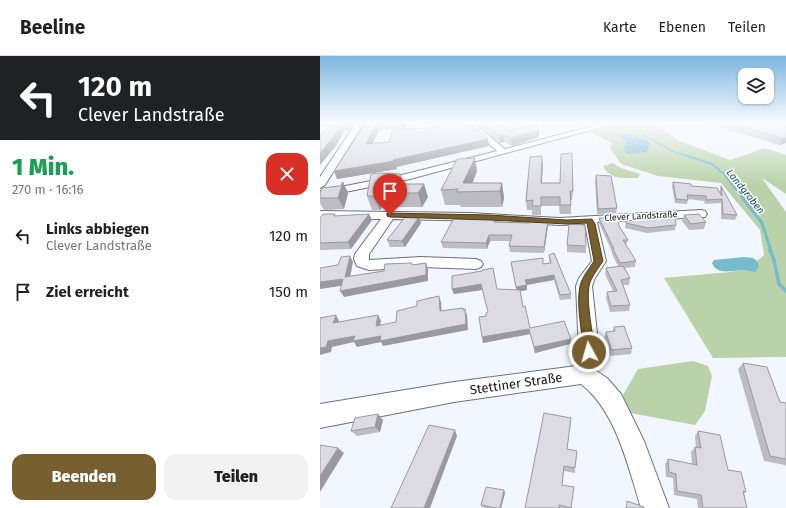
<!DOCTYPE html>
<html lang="de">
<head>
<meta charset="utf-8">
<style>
  :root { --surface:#fff; --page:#f2f2f2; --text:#202124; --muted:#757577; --line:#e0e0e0; --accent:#765e2f }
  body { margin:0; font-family:"Fira Sans",sans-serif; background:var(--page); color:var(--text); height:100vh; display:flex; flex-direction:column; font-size:15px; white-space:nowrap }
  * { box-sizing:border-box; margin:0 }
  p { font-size:13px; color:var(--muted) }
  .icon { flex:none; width:22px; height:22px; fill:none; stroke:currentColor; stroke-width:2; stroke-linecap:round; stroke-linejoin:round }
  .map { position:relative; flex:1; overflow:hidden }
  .details { display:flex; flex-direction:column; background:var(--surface); width:320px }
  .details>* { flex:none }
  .banner { background:#202124; color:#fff; overflow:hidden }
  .tools { position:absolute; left:418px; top:12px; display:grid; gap:8px }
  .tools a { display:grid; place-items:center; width:36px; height:36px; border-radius:8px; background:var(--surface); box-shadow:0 1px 3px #0004; font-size:20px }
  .pin { position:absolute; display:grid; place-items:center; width:34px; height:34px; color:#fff; margin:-41px -17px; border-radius:50% 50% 50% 0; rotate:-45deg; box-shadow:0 0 4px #0007 }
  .pin .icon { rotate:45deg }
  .me { position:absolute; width:44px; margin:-22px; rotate:354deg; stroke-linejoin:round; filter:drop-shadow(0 0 3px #0008) }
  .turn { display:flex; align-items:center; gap:14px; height:84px; padding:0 12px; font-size:18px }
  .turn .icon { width:52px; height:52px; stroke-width:2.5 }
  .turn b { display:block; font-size:28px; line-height:34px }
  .round { display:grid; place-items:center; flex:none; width:42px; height:42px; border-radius:12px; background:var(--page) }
  .headline { display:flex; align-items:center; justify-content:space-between; height:68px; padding:0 12px }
  h1 { font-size:24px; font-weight:800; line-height:30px; color:#1e9e55 }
  .cta { display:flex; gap:8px; margin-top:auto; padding:8px 12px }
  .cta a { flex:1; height:46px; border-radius:12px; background:var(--accent); color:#fff; font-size:16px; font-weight:800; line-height:46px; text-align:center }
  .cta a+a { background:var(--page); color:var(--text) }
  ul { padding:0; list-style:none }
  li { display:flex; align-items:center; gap:12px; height:56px; padding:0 12px }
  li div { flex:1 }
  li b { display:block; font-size:15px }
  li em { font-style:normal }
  header { display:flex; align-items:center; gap:24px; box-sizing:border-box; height:56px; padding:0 20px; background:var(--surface); border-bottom:1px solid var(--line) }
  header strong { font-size:19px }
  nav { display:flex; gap:22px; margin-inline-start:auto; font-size:14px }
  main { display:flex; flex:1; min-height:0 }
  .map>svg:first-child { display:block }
  .green { fill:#b9d2aa }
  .water { fill:#78bace }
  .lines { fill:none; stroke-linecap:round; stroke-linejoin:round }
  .stream-far3 { stroke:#78bace; stroke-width:1.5 }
  .stream-far2 { stroke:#78bace; stroke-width:2 }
  .stream-far1 { stroke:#78bace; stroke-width:3 }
  .stream { stroke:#78bace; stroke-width:3.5 }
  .minor-casing { stroke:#6d7177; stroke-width:2 }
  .minor { fill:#fff; fill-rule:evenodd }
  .wall { fill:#bdbcc3 }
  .shaded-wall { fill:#9a999f }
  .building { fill:#dcdbe3; stroke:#9a999f }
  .route { fill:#765e2f; stroke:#4d3d1f }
  .labels { text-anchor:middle; stroke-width:3; stroke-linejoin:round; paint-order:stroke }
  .far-street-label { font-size:9px; fill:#141517; stroke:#fff }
  .far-water-label { font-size:10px; font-style:italic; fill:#114b5a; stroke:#fff }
  .near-street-label { font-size:13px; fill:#141517; stroke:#fff }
</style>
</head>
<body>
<header>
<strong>Beeline</strong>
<nav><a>Karte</a><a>Ebenen</a><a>Teilen</a></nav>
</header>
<main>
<section class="details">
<div class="banner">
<div class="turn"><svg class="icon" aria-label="left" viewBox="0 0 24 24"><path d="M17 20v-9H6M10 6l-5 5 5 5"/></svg><div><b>120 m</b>Clever Landstraße</div></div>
</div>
<div class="headline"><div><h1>1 Min.</h1><p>270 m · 16:16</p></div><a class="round" style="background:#d93025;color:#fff"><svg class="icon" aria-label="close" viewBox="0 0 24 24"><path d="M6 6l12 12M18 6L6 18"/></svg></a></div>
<ul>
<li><svg class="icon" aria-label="left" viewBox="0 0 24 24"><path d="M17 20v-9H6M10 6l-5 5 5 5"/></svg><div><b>Links abbiegen</b><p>Clever Landstraße</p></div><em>120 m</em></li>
<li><svg class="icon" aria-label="arrive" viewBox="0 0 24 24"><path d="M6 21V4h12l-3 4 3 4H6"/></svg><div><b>Ziel erreicht</b></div><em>150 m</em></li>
</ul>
<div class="cta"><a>Beenden</a><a>Teilen</a></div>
</section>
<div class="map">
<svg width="466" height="452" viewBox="0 0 466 452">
  <rect width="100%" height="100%" fill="#f2f6fe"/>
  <!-- green -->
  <g class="green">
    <path d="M308 66H330L360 85 410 104 445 92 466 99V138L442 122 466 156V301L393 302 344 222 410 216 439 210 437 205 444 199 440 174 401 127 338 120 301 108 290 92 292 87 270 76Z"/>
    <path d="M293 107 301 112 320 118 318 122C304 122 290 124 283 110Z"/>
    <path d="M373 305 388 310 392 320 385 355 375 369 310 357 303 339 318 313Z"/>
  </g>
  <!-- water -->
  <g class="water">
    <path d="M305 78 316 80 330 87 327 96 311 98 305 97 304 91 307 86 301 82V79Z"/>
    <path d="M424 201 433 202 437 205 439 210 436 216C431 216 426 213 420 214 410 215 397 219 392 207L394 204Z"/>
  </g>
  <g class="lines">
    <!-- stream-far3 -->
    <path class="stream-far3" d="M314 66 327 81 354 96 368 100"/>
    <!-- stream-far2 -->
    <path class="stream-far2" d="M364 99 392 108 404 118 423 142"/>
    <!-- stream-far1 -->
    <path class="stream-far1" d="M422 141 442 167 451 195"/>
    <!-- stream -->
    <path class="stream" d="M450 194 454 204 459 228 466 235"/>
    <!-- minor casing -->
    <g class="minor-casing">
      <g id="minor">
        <path d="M33 66H40V73L5 129 0 132V121L32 73Z"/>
        <path d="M144 66H152L185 93 288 66H301L90 123 0 141V135L86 118 177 95Z"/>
        <path d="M381 154 385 155 387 158 385 161 277 166 286 205 275 222 272 230 279 296 275 314 287 322 301 338 324 385 349 452H321C308 410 296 355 261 328L134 346 0 372V348L134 326 256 310 259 296 256 230 259 222 272 205 265 168 240 169 170 165 73 163 49 198V204L101 201 156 203 161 205 163 208 161 211 156 213 101 211 49 214 37 210 34 203 35 198 61 163H0V155L149 157 240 162Z"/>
      </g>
    </g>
    <!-- minor -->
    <use href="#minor" class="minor"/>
  </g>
  <!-- wall -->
  <g class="wall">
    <path d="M13 66H32L29 75H24L16 90Z"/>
    <path d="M88 66 84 73 59 74 52 88 69 86 117 72 114 66H149L168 83 169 90 76 111 77 113 17 123 42 74H41L38 68Z"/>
    <path d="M155 66H177L188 74 219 81 192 90 184 86 180 87Z"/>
    <path d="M390 66H466V87L459 89 390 68Z"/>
    <path d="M223 108 222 127 253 135 252 144H251V158H240L239 150H221V159H212V154H207L206 145Z"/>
    <path d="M157 115 152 127H182L184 142 182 151H141L140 149H125L121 134Z"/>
    <path d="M80 118 84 128 108 141 102 151H62L60 154H52L47 140Z"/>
    <path d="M276 119 297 152 296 157 277 158 275 125Z"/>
    <path d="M23 126 28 137 24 153 4 154 0 147V137L20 130Z"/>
    <path d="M353 126 400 136V134L401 130 417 159 415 164 401 163V147L385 148 384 145 368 143 367 148 355 147 352 130Z"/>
    <path d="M49 158 52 164 31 193 0 194V162Z"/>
    <path d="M364 159 386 166 384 173 369 174 362 165Z"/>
    <path d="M99 161 101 167 85 191H70L67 184Z"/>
    <path d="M279 162 299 170 308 184 306 189 316 205 315 211 305 212 310 222 309 229H303L310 249 309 255 290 256 286 242 287 236 293 235 285 218 286 212 298 210 292 198V196L279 167Z"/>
    <path d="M175 163 176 166 209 167 228 164V170L224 197 190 196 189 190 190 185H170L167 193 123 192 121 186Z"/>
    <path d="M306 165 356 169 355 174 327 177 305 172Z"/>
    <path d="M247 189 266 190V197L247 196Z"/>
    <path d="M229 199 251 238V243L240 244 234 224 207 229V234L200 235 203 251 210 272 250 288 215 297 210 278 163 287 166 260 168 256 162 234 134 238 132 233V220L177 233 196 234 191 206 223 208 230 207 229 204Z"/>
    <path d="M294 271 312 292 311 298 290 300 284 282 286 276 293 275Z"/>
    <path d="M423 307 460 346 466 347V411L465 409 444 405 418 313Z"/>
    <path d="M251 362 247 393 255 412V417L244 415 242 429 254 431 251 452H205Z"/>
    <path d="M63 364 60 376 37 380 31 375Z"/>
    <path d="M378 375 426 436 424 437 427 452H378L377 443 354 439 353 422 346 421 345 408 348 403 372 408 371 396 375 391H376L375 380Z"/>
    <path d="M185 437 181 452H166L162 451 161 449Z"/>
  </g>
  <!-- shaded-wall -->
  <g class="shaded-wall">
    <path d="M0 66H5L0 71Z"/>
    <path d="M27 66H32L29 75 26 68Z"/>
    <path d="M82 66H88L84 73 82 67Z"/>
    <path d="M22 68 24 75 16 90 0 109V97Z"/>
    <path d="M56 68 59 74 48 96 46 88Z"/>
    <path d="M219 74V81L192 90 191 82Z"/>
    <path d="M183 79 184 86 180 87V80Z"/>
    <path d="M466 81V87L459 89 462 82Z"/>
    <path d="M168 83 169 90 76 111 73 104Z"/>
    <path d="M222 100 223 108 221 136V127Z"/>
    <path d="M155 102 157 115 149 136 143 127Z"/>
    <path d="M74 105 77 113 17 123 14 115Z"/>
    <path d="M80 118 85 131 81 128Z"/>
    <path d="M23 126 28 137 24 153 18 142Z"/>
    <path d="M182 127 184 142 182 151 180 135Z"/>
    <path d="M104 128 108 141 102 151 98 137Z"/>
    <path d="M57 137 62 151 60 154 54 140Z"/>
    <path d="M49 158 52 164 31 193 28 186Z"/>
    <path d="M99 161 101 167 85 191 82 185Z"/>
    <path d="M228 164V170L224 197V191Z"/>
    <path d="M169 179 170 185 167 193 166 187Z"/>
    <path d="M30 200 33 206 29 227 25 221Z"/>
    <path d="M106 207 108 213V225L24 241 20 235Z"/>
    <path d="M234 219V224L206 229 205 224Z"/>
    <path d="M23 223 27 229 0 233V226Z"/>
    <path d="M161 228 162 234 134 238 132 233Z"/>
    <path d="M207 229V234L197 236 196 231Z"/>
    <path d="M119 240 121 246 122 261 120 255Z"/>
    <path d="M145 253 147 259 148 274 63 290 61 286 37 291 34 286 12 291 11 296 0 299V292L8 285Z"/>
    <path d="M16 259 19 265 17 273 13 267Z"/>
    <path d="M58 259 61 265 59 276 56 270Z"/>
    <path d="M209 273 210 278 163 287 162 281Z"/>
    <path d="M251 283 250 288 215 297 214 291Z"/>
    <path d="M58 358 63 364 60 376 55 371Z"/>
    <path d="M135 374 137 380 110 452H104Z"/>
    <path d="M18 392 24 397 0 436V420Z"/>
    <path d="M184 434 185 437 181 452H180Z"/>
  </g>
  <!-- building -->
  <g class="building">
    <path d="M13 66H27L26 68H22L13 82 0 97V80Z"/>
    <path d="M39 66H82L56 68 46 88 69 86 73 74 120 71 117 66H149L168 83 73 104 74 105 14 115 46 67 38 68Z"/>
    <path d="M162 66H177L188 74 217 69 219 74 191 82 183 79 180 80Z"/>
    <path d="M407 66H466V81L462 82Z"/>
    <path d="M252 97 253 135H250L251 149H240V141H221V150H212L213 144 206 145 210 101 222 100 221 127H240L241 98Z"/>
    <path d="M155 102 143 127H182L180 135 137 136 138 133 121 134 137 103Z"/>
    <path d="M59 117 80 118 81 128H104L98 137H57L54 140H47L51 118Z"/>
    <path d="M276 119 291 120 297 152 278 153Z"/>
    <path d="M23 126 18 142H0V137L2 132 20 130Z"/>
    <path d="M353 126 371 128V130L397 132 402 140 401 130 417 159 403 158 402 143 387 144 386 140 367 139 368 144 356 143Z"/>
    <path d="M3 158H15L14 160 49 158 28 186 0 187V162Z"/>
    <path d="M379 158 386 166 371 168 364 159Z"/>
    <path d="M355 160 356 169 328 172 306 167V165Z"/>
    <path d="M85 161H99L82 185 67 184Z"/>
    <path d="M134 162 175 163 174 166 209 167 210 163 228 164 224 191 189 190 192 179H169L166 187 121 186Z"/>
    <path d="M279 162H298L299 170 308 184H303L316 205 300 207 293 193H294Z"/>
    <path d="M249 168 265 169 266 190 247 189Z"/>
    <path d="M234 197 251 238 240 239 234 219 205 224 207 229 196 231 191 206 223 202V208L231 207 229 199Z"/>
    <path d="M30 200 25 221 64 215 65 208 92 207V209L106 207V219L20 235 23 223 0 226V212L18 209 21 201Z"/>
    <path d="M303 210 310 222 301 224 310 249 291 250 287 236 297 235 286 212Z"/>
    <path d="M173 212 177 233 200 234 203 251 205 250 210 272 244 265 251 283 214 291 209 273 162 281 159 261 166 260V257L168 256 161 228 132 233V220L162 215V214Z"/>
    <path d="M119 240 120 255 143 252V254L145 253 146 268 60 285 61 280 33 285 35 280 8 285 6 291 0 292V262L16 259 13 267 58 259 56 270 76 266 77 255 97 250V245Z"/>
    <path d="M304 270 312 292 291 294 286 276 295 275 294 271Z"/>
    <path d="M423 307 447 311 460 346 466 347V403L450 400Z"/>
    <path d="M224 357 251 362 247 393 257 395 255 412 244 410 242 429 254 431 251 452 239 449V452H205Z"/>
    <path d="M58 358 55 371 31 375 35 362Z"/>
    <path d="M109 369 135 374 104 452H71Z"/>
    <path d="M378 375 400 379 408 414 421 416 426 436 423 435 427 452H383L381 439 357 435 356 418 349 416 348 403 377 409 375 391 381 392Z"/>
    <path d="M0 389 18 392 0 420Z"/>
    <path d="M166 431 184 434 180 452H176L161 449Z"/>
    <path d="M307 445 324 451V452H306Z"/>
  </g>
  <!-- sky -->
  <linearGradient id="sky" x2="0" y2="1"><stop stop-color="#7bb6de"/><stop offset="0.51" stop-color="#f9fbff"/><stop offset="1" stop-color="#f9fbff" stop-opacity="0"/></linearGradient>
  <rect width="466" height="130" fill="url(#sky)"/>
  <!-- route -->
  <path class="route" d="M67 157 170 159 247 164 272 163 275 168 283 205C278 213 271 221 269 230 266 247 273 278 275 296L273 300 269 301 265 300 264 296C262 278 256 247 260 230 262 221 269 213 274 205L267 167 247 168 170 164 70 161 67 160Z"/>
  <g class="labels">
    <!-- far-street labels -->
    <g class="far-street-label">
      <text transform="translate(321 160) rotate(-3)" y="3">Clever Landstraße</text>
    </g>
    <!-- far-water labels -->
    <g class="far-water-label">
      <text transform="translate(426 135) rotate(51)" y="4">Landgraben</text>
    </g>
    <!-- near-street labels -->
    <g class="near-street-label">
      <text transform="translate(196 327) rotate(-8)" y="5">Stettiner Straße</text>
    </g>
  </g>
</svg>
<div class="tools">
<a><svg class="icon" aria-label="layers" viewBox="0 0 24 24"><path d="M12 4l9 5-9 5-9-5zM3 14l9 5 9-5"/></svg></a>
</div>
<div class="pin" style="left:70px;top:159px;background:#d93025"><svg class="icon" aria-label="arrive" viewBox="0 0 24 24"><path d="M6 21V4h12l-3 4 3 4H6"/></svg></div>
<svg class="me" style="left:269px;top:296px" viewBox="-20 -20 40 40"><circle r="17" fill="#765e2f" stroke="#fff" stroke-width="3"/><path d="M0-11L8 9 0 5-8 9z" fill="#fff"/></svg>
</div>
</main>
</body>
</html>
